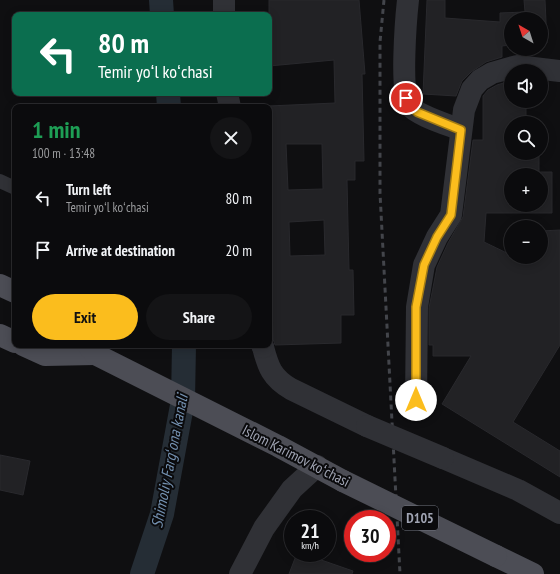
<!DOCTYPE html>
<html lang="en">
<head>
<meta charset="utf-8">
<style>
  :root { --surface:#0b0b0d; --page:#141416; --text:#f1f3f6; --muted:#9a9b9d; --line:#2b2b2e; --accent:#fbbd1d }
  body { margin:0; font-family:"PT Sans Narrow",sans-serif; background:var(--page); color:var(--text); height:100vh; display:flex; flex-direction:column; font-size:15px; white-space:nowrap }
  * { box-sizing:border-box; margin:0 }
  p { font-size:13px; color:var(--muted) }
  .icon { flex:none; width:22px; height:22px; fill:none; stroke:currentColor; stroke-width:2; stroke-linecap:round; stroke-linejoin:round }
  .map { position:relative; flex:1; overflow:hidden }
  .drawer { position:absolute; left:12px; top:104px; width:260px; height:244px; display:flex; flex-direction:column; background:var(--surface); border-radius:8px; box-shadow:0 2px 10px #0003,0 0 0 1px var(--line) }
  .drawer>* { flex:none }
  .banner { position:absolute; left:12px; top:12px; width:260px; height:84px; border-radius:8px; box-shadow:0 2px 10px #0003,0 0 0 1px var(--line); background:#0b6e4f; color:#fff; overflow:hidden }
  .needle { width:26px; rotate:321deg }
  .buttons { position:absolute; left:504px; top:12px; display:grid; gap:8px }
  .buttons a { display:grid; place-items:center; width:44px; height:44px; border-radius:50%; background:var(--surface); box-shadow:0 2px 10px #0003,0 0 0 1px var(--line); font-size:20px }
  .speed { position:absolute; left:284px; top:510px; display:flex; gap:8px; font-size:20px; font-weight:700; text-align:center }
  .speed>* { display:grid; place-content:center; width:52px; height:52px; border-radius:50%; background:var(--surface); box-shadow:0 2px 10px #0003,0 0 0 1px var(--line); line-height:1 }
  .speed small { font-size:10px; font-weight:400 }
  .speed .limit { border:6px solid #d22; background:#fff; color:#111 }
  .pin { position:absolute; display:grid; place-items:center; width:34px; height:34px; color:#fff; margin:-17px; border:2px solid #fff; border-radius:50%; box-shadow:0 1px 4px #0007 }
  .me { position:absolute; width:44px; margin:-22px; rotate:0deg; stroke-linejoin:round; filter:drop-shadow(0 0 3px #0008) }
  .turn { display:flex; align-items:center; gap:14px; height:84px; padding:0 20px; font-size:18px }
  .turn .icon { width:52px; height:52px; stroke-width:2.5 }
  .turn b { display:block; font-size:28px; line-height:34px }
  .round { display:grid; place-items:center; flex:none; width:42px; height:42px; border-radius:21px; background:var(--page) }
  .head { display:flex; align-items:center; justify-content:space-between; height:68px; padding:0 20px }
  h1 { font-size:24px; font-weight:700; line-height:30px; color:#1e9e55 }
  .button { display:flex; gap:8px; margin-top:auto; padding:8px 20px }
  .button a { flex:1; height:46px; border-radius:24px; background:var(--accent); color:#111; font-size:16px; font-weight:700; line-height:46px; text-align:center }
  .button a+a { background:var(--page); color:var(--text) }
  ul { padding:0; list-style:none }
  li { display:flex; align-items:center; gap:12px; height:52px; padding:0 20px }
  li div { flex:1 }
  li b { display:block; font-size:15px }
  li em { font-style:normal }
  .map>svg:first-child { display:block }
  .lines { fill:none; stroke-linecap:round; stroke-linejoin:round }
  .canal { stroke:#252d35; stroke-width:24 }
  .building { fill:#222225; stroke:#29292d; fill-rule:evenodd }
  .service { stroke:#303136; stroke-width:14 }
  .minor { stroke:#303136; stroke-width:22 }
  .tertiary { stroke:#303136; stroke-width:22 }
  .primary { stroke:#4c4d55; stroke-width:22 }
  .rail { stroke:#43454b; stroke-width:3; stroke-dasharray:5 4; stroke-linecap:butt }
  .minor-bridge { stroke:#303136; stroke-width:22 }
  .primary-bridge { stroke:#4c4d55; stroke-width:22 }
  .route-casing { stroke:#a37b13; stroke-width:10 }
  .route { stroke:#fbbd1d; stroke-width:7 }
  .labels { text-anchor:middle; stroke-width:4; stroke-linejoin:round; paint-order:stroke }
  .shield { fill:#0a0a0c; stroke:#737681; stroke-width:1 }
  .shield-label { font-size:14px; font-weight:bold; fill:#a0a4b3 }
  .street-label { font-size:15px; fill:#a0a4b3; stroke:#0a0a0c }
  .water-label { font-size:16px; font-style:italic; fill:#7491b1; stroke:#0a0a0c }
</style>
</head>
<body>
<div class="map">
<svg width="560" height="574" viewBox="0 0 560 574">
  <rect width="100%" height="100%" fill="#0f0f11"/>
  <g class="lines">
    <!-- canal -->
    <g class="canal">
      <path d="M161 0 162 15"/>
      <path d="M168 93 169 107"/>
      <path d="M142 574 162 514 183 400 184 345"/>
    </g>
  </g>
  <!-- building -->
  <g class="building">
    <path d="M269 0H359L365 74H362L364 161H355V180H347L349 270H353L354 315H341V343L275 345 273 339 269 197V106L335 103 334 60 269 66ZM286 144H322L323 189 288 190ZM324 220 325 255 290 256 289 222Z"/>
    <path d="M427 0H445V18L500 22V13L525 12 524 0H545L547 43H541V19H511V45L502 46V57L486 62 471 72 462 81 456 96 423 94Z"/>
    <path d="M507 82H511V101H526V123H511V153H539V172H552V213H486L484 242 511 255V257H541V231L560 230V345L513 422 560 451V477L442 404 471 356H433V345H429V308L437 267 448 243 463 217 473 140H483V96L488 90 497 85ZM511 175H541V205H511Z"/>
    <path d="M0 455 30 461 23 495 0 490Z"/>
    <path d="M297 553H301L353 571 352 574H289Z"/>
  </g>
  <g class="lines">
    <!-- service -->
    <path class="service" d="M0 181 15 188"/>
    <!-- minor -->
    <g class="minor">
      <path d="M408 0C406 18 400 93 409 105 416 115 449 125 461 130"/>
      <path d="M263 347C268 367 272 378 291 389L367 426"/>
      <path d="M416 400 417 307 424 265 437 237 451 215 464 110 472 89 480 80 492 73 517 66 560 71"/>
      <path d="M443 458 518 490 560 513"/>
    </g>
    <!-- tertiary -->
    <g class="tertiary">
      <path d="M224 0V15"/>
      <path d="M227 93 230 107"/>
      <path d="M262 345 263 347"/>
      <path d="M240 574 264 528 292 489 317 466"/>
    </g>
    <!-- primary -->
    <g class="primary">
      <path d="M0 285 15 292"/>
      <path d="M0 335 15 342"/>
      <path d="M23 345 45 355 95 354"/>
      <path d="M88 345 95 354 278 446 343 481"/>
      <path d="M496 556 533 574"/>
    </g>
    <!-- rail -->
    <path class="rail" d="M384 0 380 42V193L400 574"/>
    <!-- minor-bridge -->
    <path class="minor-bridge" d="M367 426 443 458"/>
    <!-- primary-bridge -->
    <path class="primary-bridge" d="M343 481 496 556"/>
  </g>
  <g class="lines">
    <!-- route casing -->
    <g class="route-casing">
      <path id="route" d="M406 98 409 105 417 112 461 130 451 215 437 237 424 265 416 307V400"/>
    </g>
    <!-- route -->
    <use href="#route" class="route"/>
  </g>
  <g class="labels">
    <!-- shield labels -->
    <rect class="shield" x="402" y="506" width="36" height="24" rx="3"/>
    <g class="shield-label">
      <text x="420" y="523">D105</text>
    </g>
    <!-- street labels -->
    <g class="street-label">
      <text transform="translate(296 456) rotate(27)" y="5">Islom Karimov koʻchasi</text>
    </g>
    <!-- water labels -->
    <g class="water-label">
      <text transform="translate(169 461) rotate(-79)" y="6">Shimoliy Fargʻona kanali</text>
    </g>
  </g>
</svg>
<div class="buttons">
<a><svg class="needle" viewBox="-14 -14 28 28"><path d="M0-13l5 13h-10z" fill="#e53935"/><path d="M0 13l5-13h-10z" fill="#9a9b9d"/></svg></a>
<a><svg class="icon" aria-label="sound" viewBox="0 0 24 24"><path d="M4 9h4l5-4v14l-5-4H4zM17 9q2 3 0 6"/></svg></a>
<a><svg class="icon" aria-label="search" viewBox="0 0 24 24"><circle cx="10" cy="10" r="6"/><path d="M15 15l6 6"/></svg></a>
<a>+</a>
<a>−</a>
</div>
<div class="speed"><div>21<small>km/h</small></div><div class="limit">30</div></div>
<div class="pin" style="left:406px;top:98px;background:#d93025"><svg class="icon" aria-label="arrive" viewBox="0 0 24 24"><path d="M6 21V4h12l-3 4 3 4H6"/></svg></div>
<svg class="me" style="left:416px;top:400px" viewBox="-20 -20 40 40"><circle r="19" fill="#fff"/><path d="M0-13L10 11 0 6-10 11z" fill="#fbbd1d"/></svg>
<div class="banner">
<div class="turn"><svg class="icon" aria-label="left" viewBox="0 0 24 24"><path d="M17 20v-9H6M10 6l-5 5 5 5"/></svg><div><b>80 m</b>Temir yoʻl koʻchasi</div></div>
</div>
<section class="drawer">
<div class="head"><div><h1>1 min</h1><p>100 m · 13:48</p></div><a class="round"><svg class="icon" aria-label="close" viewBox="0 0 24 24"><path d="M6 6l12 12M18 6L6 18"/></svg></a></div>
<ul>
<li><svg class="icon" aria-label="left" viewBox="0 0 24 24"><path d="M17 20v-9H6M10 6l-5 5 5 5"/></svg><div><b>Turn left</b><p>Temir yoʻl koʻchasi</p></div><em>80 m</em></li>
<li><svg class="icon" aria-label="arrive" viewBox="0 0 24 24"><path d="M6 21V4h12l-3 4 3 4H6"/></svg><div><b>Arrive at destination</b></div><em>20 m</em></li>
</ul>
<div class="button"><a>Exit</a><a>Share</a></div>
</section>
</div>
</body>
</html>
